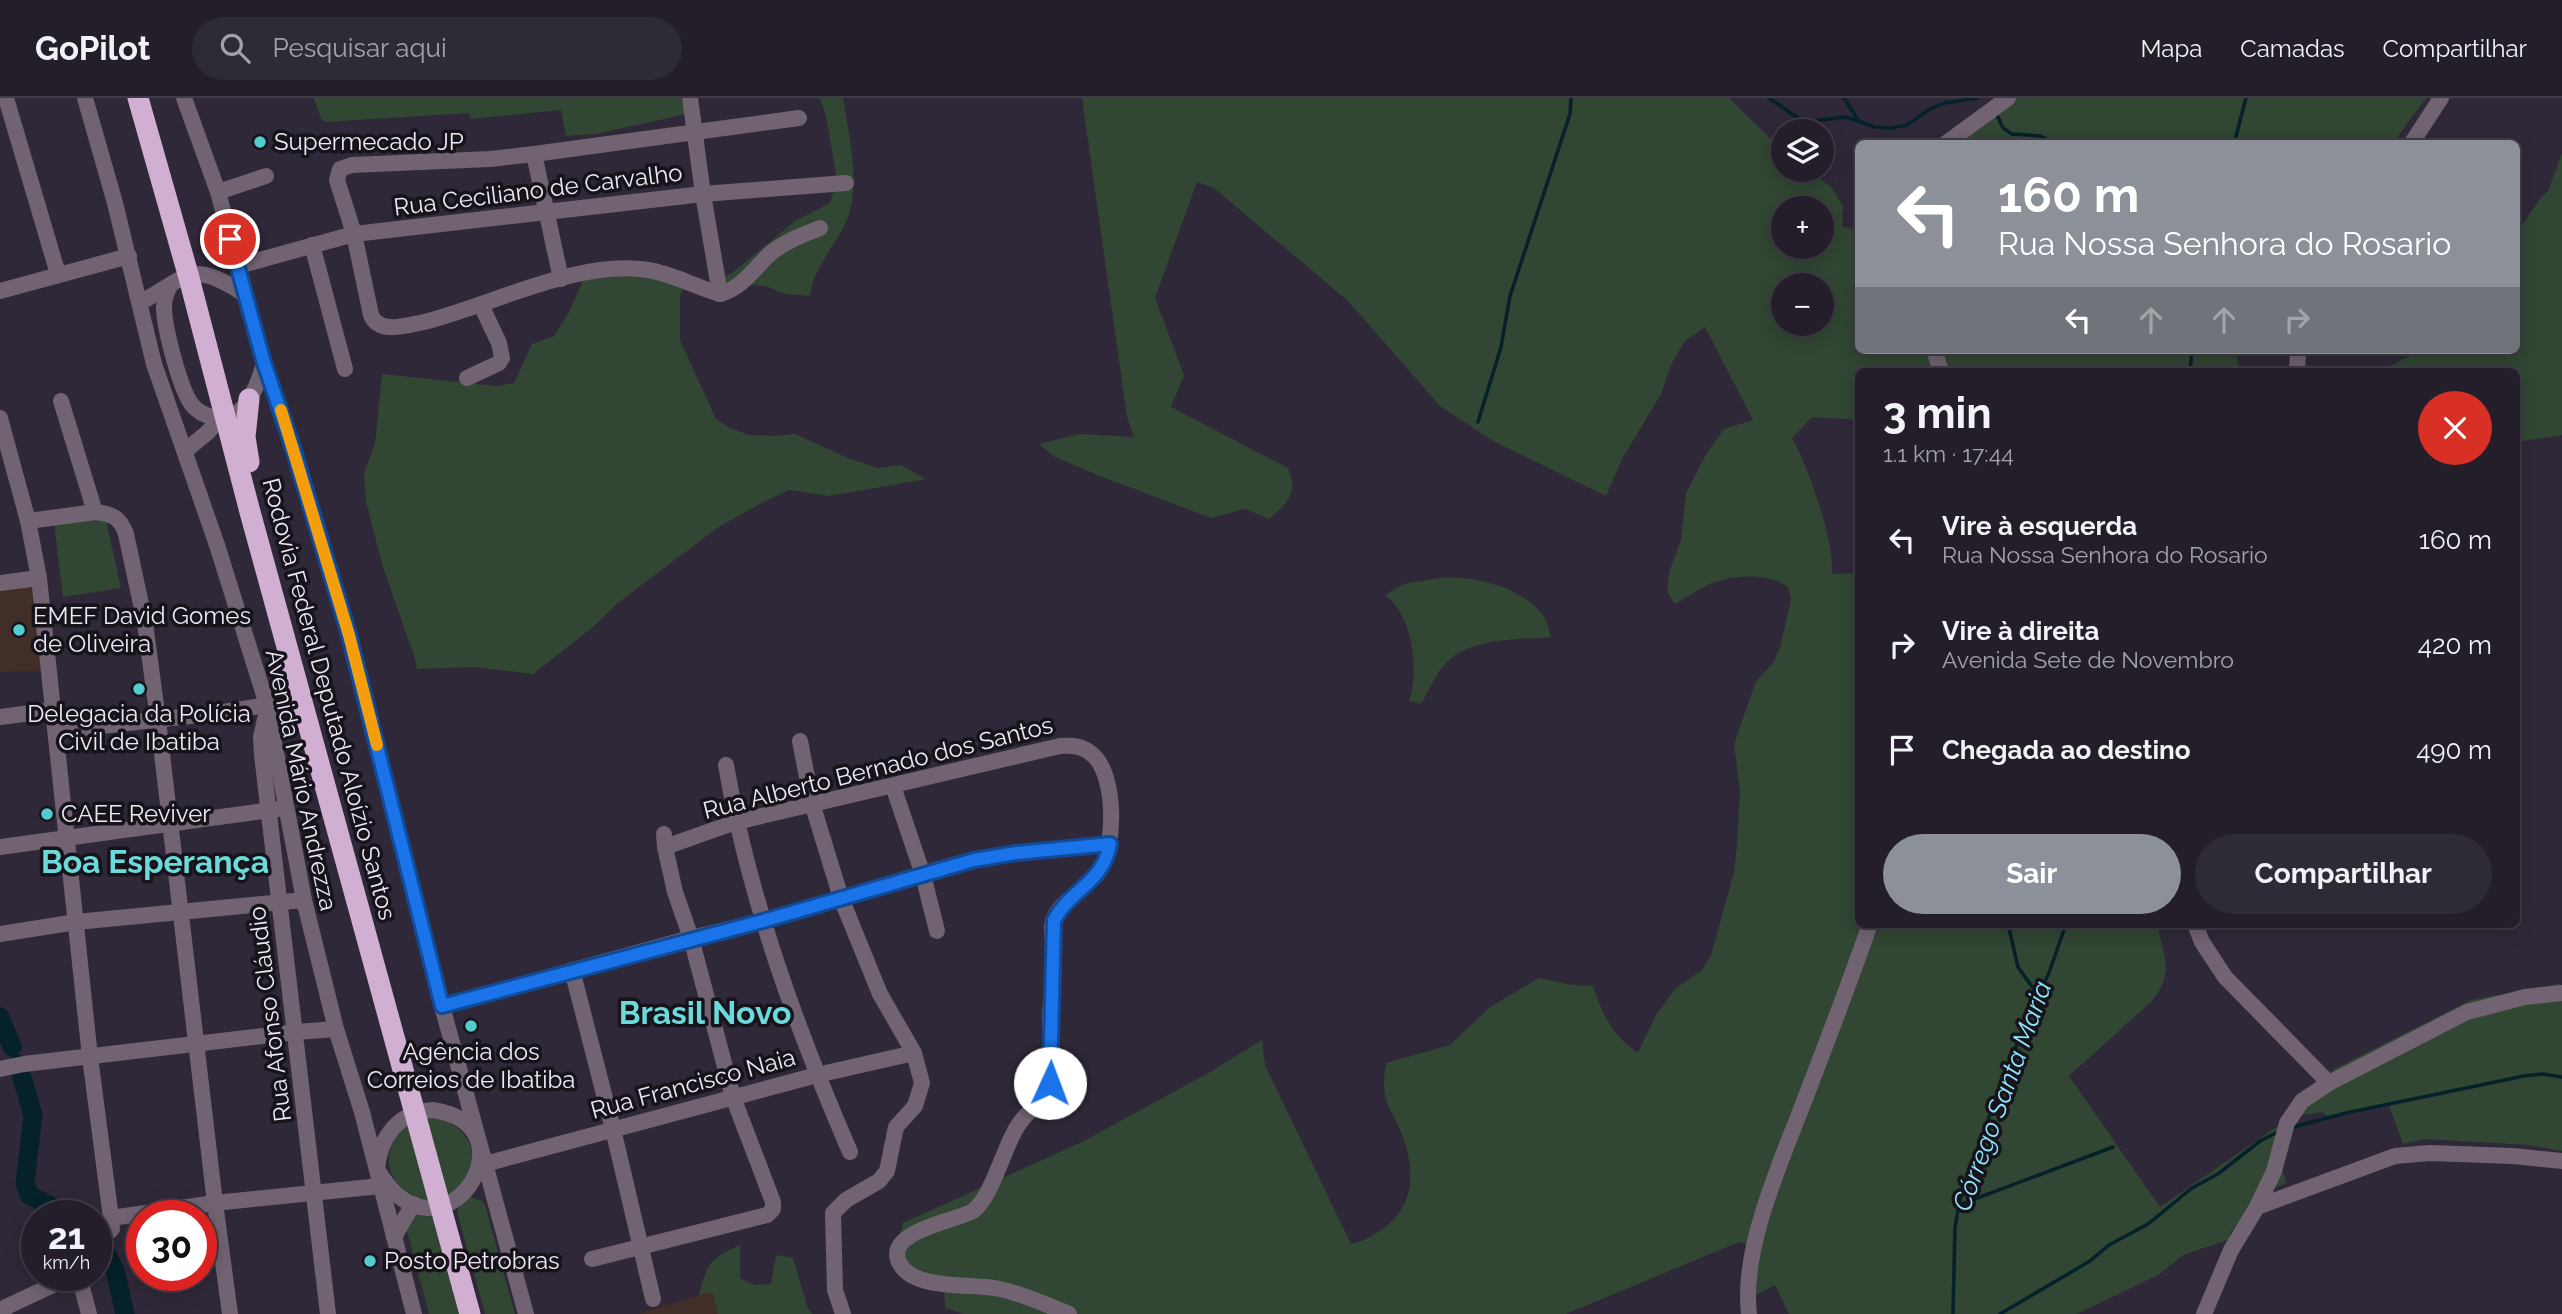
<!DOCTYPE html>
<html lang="pt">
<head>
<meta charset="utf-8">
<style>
  :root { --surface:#231e2a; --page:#2f2b36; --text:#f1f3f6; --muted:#a3a2a8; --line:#403c47; --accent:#8c9099 }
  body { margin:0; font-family:Raleway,sans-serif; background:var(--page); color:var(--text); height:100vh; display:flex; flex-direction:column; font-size:26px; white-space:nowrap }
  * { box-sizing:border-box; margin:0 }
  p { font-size:23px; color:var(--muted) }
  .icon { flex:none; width:38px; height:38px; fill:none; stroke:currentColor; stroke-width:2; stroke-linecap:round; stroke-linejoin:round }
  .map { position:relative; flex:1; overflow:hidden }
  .details { position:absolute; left:1855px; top:270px; width:665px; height:560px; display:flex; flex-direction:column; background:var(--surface); border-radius:10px; box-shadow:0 4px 18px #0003,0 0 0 2px var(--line) }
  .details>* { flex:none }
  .top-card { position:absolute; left:1855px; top:42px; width:665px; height:214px; border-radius:10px; box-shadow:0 4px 18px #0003,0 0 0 2px var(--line); background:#8c9099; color:#fff; overflow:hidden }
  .controls { position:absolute; left:1771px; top:21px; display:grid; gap:14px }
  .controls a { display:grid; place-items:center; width:63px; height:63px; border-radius:50%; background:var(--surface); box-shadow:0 4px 18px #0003,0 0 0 2px var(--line); font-size:35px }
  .speed { position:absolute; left:21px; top:1102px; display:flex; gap:14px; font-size:35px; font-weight:700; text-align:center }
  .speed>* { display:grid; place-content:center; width:91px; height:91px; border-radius:50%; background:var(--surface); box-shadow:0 4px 18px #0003,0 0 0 2px var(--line); line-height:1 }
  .speed small { font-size:18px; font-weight:400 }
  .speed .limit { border:10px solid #d22; background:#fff; color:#111 }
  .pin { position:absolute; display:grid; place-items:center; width:60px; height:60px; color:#fff; margin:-30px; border:4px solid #fff; border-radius:50%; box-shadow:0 2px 7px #0007 }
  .me { position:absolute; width:77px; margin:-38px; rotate:2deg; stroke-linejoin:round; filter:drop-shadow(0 0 5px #0008) }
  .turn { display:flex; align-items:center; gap:24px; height:147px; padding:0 28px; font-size:32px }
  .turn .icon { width:91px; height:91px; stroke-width:2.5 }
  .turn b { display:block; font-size:49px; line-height:60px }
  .lanes { display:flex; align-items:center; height:66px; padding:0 28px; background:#0003; justify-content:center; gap:35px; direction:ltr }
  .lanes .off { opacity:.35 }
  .round { display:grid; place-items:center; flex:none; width:74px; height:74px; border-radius:37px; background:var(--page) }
  .headline { display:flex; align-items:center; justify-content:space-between; height:119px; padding:0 28px }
  h1 { font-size:42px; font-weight:700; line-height:52px }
  .primary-button { display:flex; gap:14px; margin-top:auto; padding:14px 28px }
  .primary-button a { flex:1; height:80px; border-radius:42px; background:var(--accent); color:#fff; font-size:28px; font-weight:700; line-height:80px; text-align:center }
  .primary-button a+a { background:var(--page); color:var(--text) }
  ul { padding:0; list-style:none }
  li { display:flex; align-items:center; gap:21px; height:105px; padding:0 28px }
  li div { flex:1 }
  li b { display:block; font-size:26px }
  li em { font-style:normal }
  header { display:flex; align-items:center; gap:42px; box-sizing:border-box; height:98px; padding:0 35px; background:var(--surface); border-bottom:2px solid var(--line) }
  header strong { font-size:33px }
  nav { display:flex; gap:38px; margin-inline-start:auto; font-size:24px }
  .search { width:490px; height:63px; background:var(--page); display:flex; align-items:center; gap:18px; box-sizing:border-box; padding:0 24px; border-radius:38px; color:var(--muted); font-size:26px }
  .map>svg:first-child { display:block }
  .education { fill:#412e29 }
  .green { fill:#314633; fill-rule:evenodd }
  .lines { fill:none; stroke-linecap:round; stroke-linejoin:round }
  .stream { stroke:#052129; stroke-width:3.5 }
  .river { stroke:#052129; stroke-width:19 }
  .minor { stroke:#716371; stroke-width:16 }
  .highway { stroke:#d1afd2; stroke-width:21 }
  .route-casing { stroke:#114b97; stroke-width:18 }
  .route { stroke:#1a73e8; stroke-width:12 }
  .slow { stroke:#f59e0b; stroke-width:12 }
  .poi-dot { fill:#52cdcf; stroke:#16131a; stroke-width:2.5 }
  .labels { text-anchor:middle; stroke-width:7; stroke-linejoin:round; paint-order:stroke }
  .poi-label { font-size:24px; fill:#ede8f3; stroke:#16131a; text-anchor:start }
  .street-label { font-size:24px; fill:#ede8f3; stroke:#16131a }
  .water-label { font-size:26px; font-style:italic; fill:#8ee5fe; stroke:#16131a }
  .district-label { font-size:32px; font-weight:bold; fill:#6cd9da; stroke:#16131a }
</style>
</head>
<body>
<header>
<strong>GoPilot</strong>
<div class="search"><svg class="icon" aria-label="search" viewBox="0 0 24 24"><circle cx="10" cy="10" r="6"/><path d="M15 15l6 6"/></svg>Pesquisar aqui</div>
<nav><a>Mapa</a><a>Camadas</a><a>Compartilhar</a></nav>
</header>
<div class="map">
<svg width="2562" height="1216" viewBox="0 0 2562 1216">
  <rect width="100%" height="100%" fill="#2f2838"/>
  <!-- education -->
  <g class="education">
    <path d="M31 487 43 573 0 574V492Z"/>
    <path d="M712 1193 718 1216H638Z"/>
  </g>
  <!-- green -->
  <g class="green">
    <path d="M314 0H681L686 16 596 36 566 38 561 12 470 21 469 15 326 24 321 21Z"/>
    <path d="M820 0H843C849 40 862 85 846 124 835 149 813 170 810 198L785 196 766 188 733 186 717 182 732 175 795 123 830 105 837 82 826 18Z"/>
    <path d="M1082 0H1729L1783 53V72H1809L1831 89 1843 108 1842 128 1858 133V252H2236L2239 273H1858V322L1812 319 1792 340C1808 368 1835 444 1832 476L1858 475V826H2157C2164 859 2175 874 2152 903L2069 978 2160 1109 2278 1028 2277 1052 2286 1085 2262 1096 2231 1134 2228 1142 2183 1157 2160 1176 2077 1216H1789L1775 1187 1756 1197 1750 1194 1755 1148 1739 1144 1566 1216H963L945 1210 944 1190 893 1161 903 1125 1084 1043 1210 974 1262 942 1265 967 1351 1146C1363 1144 1380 1134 1389 1126 1419 1100 1413 1060 1398 1027 1394 1019 1389 1011 1386 1002 1383 990 1384 977 1386 965L1450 947 1490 909 1539 880 1573 887 1593 888C1602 916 1613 938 1638 955L1656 917 1675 891 1702 872 1711 857 1734 774 1737 747 1740 694 1734 646 1756 583 1773 565 1780 550 1791 501 1788 489C1766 474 1732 477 1708 487 1697 492 1686 500 1675 506L1667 494 1669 474 1681 442 1686 395 1706 356 1724 331 1753 322 1705 229 1684 244 1671 267 1661 296 1622 361 1606 398 1493 343 1440 308 1348 203 1214 90 1197 84 1155 200 1184 277 1171 309 1288 370C1299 396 1287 405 1269 421L1245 411 1211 420 1095 376 1053 358 1039 346 1080 336 1134 339 1127 319ZM1783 110H1822V149H1783ZM1783 187H1822V226H1783Z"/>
    <path d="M2006 0H2426L2393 45 1954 46Z"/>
    <path d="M2562 55V337L2517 344 2516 273H2386C2407 246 2484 252 2516 252L2517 134 2539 102 2548 93Z"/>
    <path d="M598 171 686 181 680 198V242L716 321 728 329 749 337 774 338 795 336 848 360 878 370 901 367 926 381 829 398 789 392 764 404 720 428 619 504 593 529 533 576 474 569 417 571 415 561 383 469 366 404 364 375 375 346 382 276 496 288 514 285 532 246 554 238 569 214 582 184Z"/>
    <path d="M106 421 121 490 63 499 54 424Z"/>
    <path d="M1446 479C1480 480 1523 489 1544 519 1548 524 1549 533 1551 539 1517 542 1474 539 1447 564 1436 575 1429 593 1421 606L1409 603C1420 572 1412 516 1385 497L1404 486Z"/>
    <path d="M2557 886 2562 887V1053L2529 1047 2424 1041 2403 1046 2389 1007 2328 1018 2322 1014 2302 1017 2296 1011 2334 971 2471 902Z"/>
    <path d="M426 1020C455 1019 481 1044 470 1074 467 1083 454 1092 448 1098Z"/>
    <path d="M412 1024 432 1103C425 1102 416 1101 410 1098 406 1096 404 1093 402 1090 379 1069 388 1040 412 1024Z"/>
    <path d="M471 1099 482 1103 485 1107 515 1216H485L457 1114 462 1104Z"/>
    <path d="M420 1114 430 1117 434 1122 460 1216H429L406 1129 415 1115Z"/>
    <path d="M740 1147V1180L754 1187 771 1186 776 1157 793 1160 808 1211 813 1216H718L712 1194 699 1197C707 1166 710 1160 740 1147Z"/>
  </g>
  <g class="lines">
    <!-- stream -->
    <g class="stream">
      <path d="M1769 0 1798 20 1814 23 1846 19 1875 29 1891 30 1907 27 1930 11 1945 5 1978 0"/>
      <path d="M1844 0 1858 22"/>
      <path d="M1996 15 2003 30 2012 36 2040 38 2057 46"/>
      <path d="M2234 46 2246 0"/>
      <path d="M2190 273 2192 252"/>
      <path d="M1478 324 1501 249 1510 198 1570 16 1571 0"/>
      <path d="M2008 826 2018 869 2038 897"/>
      <path d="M2290 1030 2346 1015 2524 978 2543 976 2562 979"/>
      <path d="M1959 1107 2113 1049"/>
      <path d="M1953 1216 1955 1129 1961 1097 2002 983 2031 912 2049 875 2066 826"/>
      <path d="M2000 1216 2090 1163 2109 1147 2148 1126 2192 1090 2218 1076 2260 1043 2280 1033"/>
    </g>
    <!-- river -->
    <g class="river">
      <path d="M0 919 12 949"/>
      <path d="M18 966 33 1017 25 1085 29 1097 71 1118"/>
      <path d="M102 1147 115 1173 125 1216"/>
    </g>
    <!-- minor -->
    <g class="minor">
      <path d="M6 0 58 176"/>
      <path d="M85 0 115 105 154 266 217 447 267 607 304 802 336 931 362 1014 414 1216"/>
      <path d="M184 0 218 94 264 265 287 331 349 537 442 908 526 1216"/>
      <path d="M690 0 703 96 720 196"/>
      <path d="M799 20 534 56 490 61 352 67 340 71 337 82 354 136 371 217C379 237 408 227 424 224 492 207 578 161 648 172 673 176 696 189 720 196 744 189 753 171 771 155 786 143 802 137 820 130"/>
      <path d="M1945 46 2008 0"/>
      <path d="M2411 46 2441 0"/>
      <path d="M534 56 561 181"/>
      <path d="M218 94 266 78"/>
      <path d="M312 147 345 271"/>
      <path d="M238 168 354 136 703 96 846 85"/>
      <path d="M170 188C166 195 164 201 164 209 164 229 180 291 192 307 198 314 207 318 215 320 245 325 258 287 264 265"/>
      <path d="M0 193 129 158"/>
      <path d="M140 205C188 178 191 161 244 196"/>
      <path d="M1934 252 1941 273"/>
      <path d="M2297 273 2298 252"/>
      <path d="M467 280 499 265 502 260 499 245 481 207"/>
      <path d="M61 303 95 414"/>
      <path d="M0 320 28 423 39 480 90 959 111 1120 112 1131 96 1146"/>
      <path d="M185 353 208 334 220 320"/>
      <path d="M28 423 95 414C112 416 120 419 126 436L145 525 158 622 215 1105 230 1216"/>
      <path d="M0 485 39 480"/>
      <path d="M0 619 54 612"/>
      <path d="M265 621 261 639 262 657 328 1216"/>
      <path d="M56 633 217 615 267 607"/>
      <path d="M800 643 812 705 841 800 880 896 914 955 922 985 915 1008 896 1029 887 1073 879 1083 846 1102 833 1115 835 1192 843 1216"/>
      <path d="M726 667C749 801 796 929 850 1054"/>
      <path d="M893 688 923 777 937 833"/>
      <path d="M0 749 278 711"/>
      <path d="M665 749 736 724 1060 648C1073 647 1084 648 1094 658 1116 679 1116 749 1099 774 1087 792 1053 805 1052 829 1052 839 1054 850 1054 861 1054 880 1051 899 1050 919 1050 942 1059 977 1044 997 1036 1008 1024 1017 1017 1029 1004 1049 992 1099 973 1113 960 1122 881 1133 900 1166 915 1193 973 1185 1000 1191 1023 1196 1047 1207 1069 1216"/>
      <path d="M2195 826 2202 844 2225 879 2329 985"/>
      <path d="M0 836 76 824 304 802"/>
      <path d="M572 872 613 1031 653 1201"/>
      <path d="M442 908 691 840 763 823 960 765 1016 755 1110 746"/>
      <path d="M0 971 24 966 296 934 336 931"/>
      <path d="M433 1012C540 1028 440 1180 377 1071 380 1039 398 1014 433 1012Z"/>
      <path d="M485 1066 817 977 914 955"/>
      <path d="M2257 1109 2395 1058 2429 1055 2513 1058 2562 1063"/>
      <path d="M111 1120 215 1105 380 1088"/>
      <path d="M394 1139 413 1106"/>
      <path d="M592 1161 755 1120 767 1117 773 1111V1104L733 999 691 840 675 794 665 749 664 736"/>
      <path d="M79 1178 89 1216"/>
      <path d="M2 1216 6 1209 72 1178"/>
      <path d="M1749 1216C1741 1152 1780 1066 1803 1006 1826 946 1849 887 1870 826"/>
      <path d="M2204 1216 2231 1152 2257 1109 2274 1073 2287 1025 2302 1003 2329 985 2467 914 2525 899 2562 895"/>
    </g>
    <!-- highway -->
    <g class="highway">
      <path d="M138 0 188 176 250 414 470 1216"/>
      <path d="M249 301 245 339 249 364"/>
    </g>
  </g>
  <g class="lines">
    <!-- route casing -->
    <g class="route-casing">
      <path id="route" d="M230 141 264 265 293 350 349 537 442 908 763 823 974 762 1016 755 1110 746C1103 785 1071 791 1054 822L1050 985"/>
    </g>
    <!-- route -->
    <use href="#route" class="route"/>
    <!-- slow -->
    <path class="slow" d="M281 312 349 537 377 647"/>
  </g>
  <!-- markers -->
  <g class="poi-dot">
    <circle cx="260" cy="44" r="7"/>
    <circle cx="19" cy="532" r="7"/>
    <circle cx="139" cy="591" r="7"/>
    <circle cx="47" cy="716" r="7"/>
    <circle cx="471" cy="928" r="7"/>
    <circle cx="370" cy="1163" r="7"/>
  </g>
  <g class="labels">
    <!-- poi labels -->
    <g class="poi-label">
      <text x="274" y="52">Supermecado JP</text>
      <text x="33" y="526">EMEF David Gomes<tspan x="33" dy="28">de Oliveira</tspan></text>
      <text x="139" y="624" text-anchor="middle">Delegacia da Polícia<tspan x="139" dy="28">Civil de Ibatiba</tspan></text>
      <text x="61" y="724">CAEE Reviver</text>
      <text x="471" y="962" text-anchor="middle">Agência dos<tspan x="471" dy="28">Correios de Ibatiba</tspan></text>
      <text x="384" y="1171">Posto Petrobras</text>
    </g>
    <!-- street labels -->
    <g class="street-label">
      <text transform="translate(538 92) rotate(-7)" y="8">Rua Ceciliano de Carvalho</text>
      <text transform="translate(329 601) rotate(75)" y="8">Rodovia Federal Deputado Aloízio Santos</text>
      <text transform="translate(878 670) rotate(-14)" y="8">Rua Alberto Bernado dos Santos</text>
      <text transform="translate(301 682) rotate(78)" y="8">Avenida Mário Andrezza</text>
      <text transform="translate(270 916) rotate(-97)" y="8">Rua Afonso Cláudio</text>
      <text transform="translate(693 986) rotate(-15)" y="8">Rua Francisco Naia</text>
    </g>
    <!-- water labels -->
    <g class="water-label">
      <text transform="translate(2002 998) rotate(-70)" y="9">Córrego Santa Maria</text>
    </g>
    <!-- district labels -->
    <g class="district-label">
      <text x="155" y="775">Boa Esperança</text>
      <text x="705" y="926">Brasil Novo</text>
    </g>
  </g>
</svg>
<div class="controls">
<a><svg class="icon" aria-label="layers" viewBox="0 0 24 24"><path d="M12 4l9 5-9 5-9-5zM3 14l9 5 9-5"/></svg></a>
<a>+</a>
<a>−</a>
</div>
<div class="speed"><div>21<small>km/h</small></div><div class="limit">30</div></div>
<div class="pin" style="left:230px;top:141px;background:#d93025"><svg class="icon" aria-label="arrive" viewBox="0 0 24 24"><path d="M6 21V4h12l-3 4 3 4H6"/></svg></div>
<svg class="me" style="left:1050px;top:985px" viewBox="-20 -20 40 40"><circle r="19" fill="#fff"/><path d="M0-13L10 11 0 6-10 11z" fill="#1a73e8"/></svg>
<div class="top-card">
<div class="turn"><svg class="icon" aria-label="left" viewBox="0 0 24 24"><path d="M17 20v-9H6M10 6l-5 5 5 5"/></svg><div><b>160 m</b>Rua Nossa Senhora do Rosario</div></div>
<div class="lanes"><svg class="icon" aria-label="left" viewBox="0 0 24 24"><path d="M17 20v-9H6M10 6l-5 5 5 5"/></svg><svg class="icon off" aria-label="ahead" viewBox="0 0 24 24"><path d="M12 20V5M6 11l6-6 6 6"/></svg><svg class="icon off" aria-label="ahead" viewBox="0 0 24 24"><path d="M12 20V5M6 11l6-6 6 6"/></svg><svg class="icon off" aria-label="right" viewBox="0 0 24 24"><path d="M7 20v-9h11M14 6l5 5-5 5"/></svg></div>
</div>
<section class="details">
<div class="headline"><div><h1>3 min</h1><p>1.1 km · 17:44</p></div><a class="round" style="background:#d93025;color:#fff"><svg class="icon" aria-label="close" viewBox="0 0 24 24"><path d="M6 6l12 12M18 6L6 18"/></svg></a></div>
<ul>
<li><svg class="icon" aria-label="left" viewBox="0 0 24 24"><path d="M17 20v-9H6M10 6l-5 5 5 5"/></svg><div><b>Vire à esquerda</b><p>Rua Nossa Senhora do Rosario</p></div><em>160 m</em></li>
<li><svg class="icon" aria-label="right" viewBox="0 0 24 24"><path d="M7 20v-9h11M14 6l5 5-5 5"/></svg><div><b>Vire à direita</b><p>Avenida Sete de Novembro</p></div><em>420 m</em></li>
<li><svg class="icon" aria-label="arrive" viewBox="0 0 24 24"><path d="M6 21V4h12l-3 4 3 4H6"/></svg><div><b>Chegada ao destino</b></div><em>490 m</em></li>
</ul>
<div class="primary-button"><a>Sair</a><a>Compartilhar</a></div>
</section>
</div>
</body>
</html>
